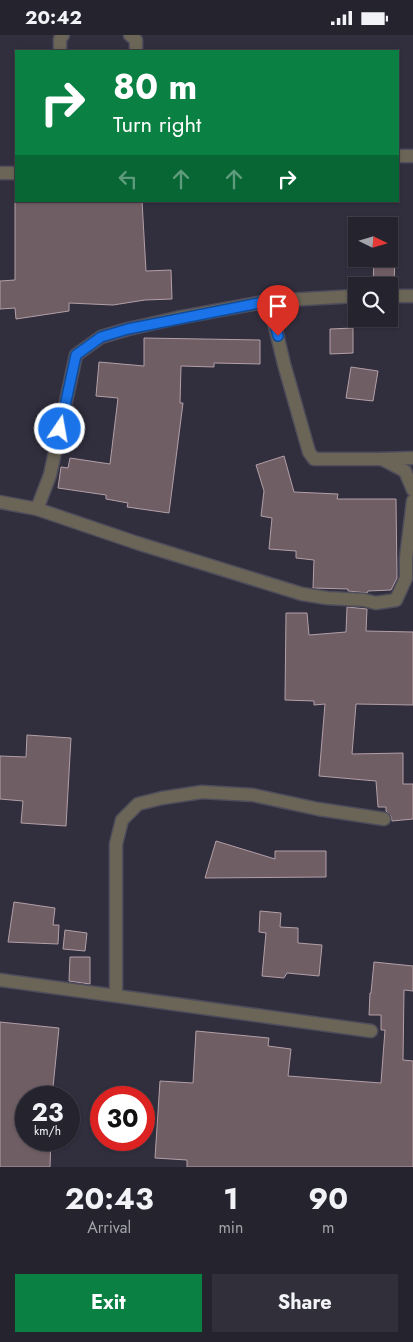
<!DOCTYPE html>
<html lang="en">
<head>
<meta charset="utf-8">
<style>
  :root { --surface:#25232e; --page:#312f3a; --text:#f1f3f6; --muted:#a3a4aa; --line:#42404a; --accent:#0b8043 }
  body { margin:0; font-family:Jost,sans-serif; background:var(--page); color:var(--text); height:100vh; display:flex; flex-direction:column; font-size:19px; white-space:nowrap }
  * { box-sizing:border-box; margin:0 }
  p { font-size:16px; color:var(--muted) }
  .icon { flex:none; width:28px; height:28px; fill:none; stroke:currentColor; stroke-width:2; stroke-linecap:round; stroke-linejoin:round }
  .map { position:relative; height:1132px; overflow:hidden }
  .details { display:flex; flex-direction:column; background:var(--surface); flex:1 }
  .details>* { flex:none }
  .top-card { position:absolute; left:15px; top:15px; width:384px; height:152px; border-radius:0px; box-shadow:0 1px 4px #0004,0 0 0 1px var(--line); background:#0b8043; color:#fff; overflow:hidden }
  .needle { width:32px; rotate:95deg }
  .fabs { position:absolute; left:348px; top:182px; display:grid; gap:10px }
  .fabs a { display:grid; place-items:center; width:50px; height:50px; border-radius:0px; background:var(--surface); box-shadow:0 1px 4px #0004,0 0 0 1px var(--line); font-size:25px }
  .speed { position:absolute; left:15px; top:1051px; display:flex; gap:10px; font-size:25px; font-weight:700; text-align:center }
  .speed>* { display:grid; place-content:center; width:65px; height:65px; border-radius:50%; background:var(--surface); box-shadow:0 1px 4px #0004,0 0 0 1px var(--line); line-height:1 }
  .speed small { font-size:12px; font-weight:400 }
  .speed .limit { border:8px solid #d22; background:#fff; color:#111 }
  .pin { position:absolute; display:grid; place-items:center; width:42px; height:42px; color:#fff; margin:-51px -21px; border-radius:50% 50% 50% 0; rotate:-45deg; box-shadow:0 0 5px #0007 }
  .pin .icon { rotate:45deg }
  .me { position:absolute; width:55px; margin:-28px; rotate:12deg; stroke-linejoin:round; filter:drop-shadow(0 0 4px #0008) }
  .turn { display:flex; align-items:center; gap:18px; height:105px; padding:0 15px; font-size:22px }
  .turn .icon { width:65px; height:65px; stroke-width:2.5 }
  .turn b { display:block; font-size:35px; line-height:42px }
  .lanes { display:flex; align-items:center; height:48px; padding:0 15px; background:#0003; justify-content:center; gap:25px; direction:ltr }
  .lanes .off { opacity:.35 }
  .eta { display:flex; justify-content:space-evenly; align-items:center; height:85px; text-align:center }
  .eta b { font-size:30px; font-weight:700; line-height:35px }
  .button { display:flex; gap:10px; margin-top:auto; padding:10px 15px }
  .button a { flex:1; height:58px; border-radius:0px; background:var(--accent); color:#fff; font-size:20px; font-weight:700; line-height:58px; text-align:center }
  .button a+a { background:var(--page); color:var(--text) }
  .status { display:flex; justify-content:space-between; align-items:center; height:35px; padding:0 25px; background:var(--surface); direction:ltr }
  .status svg { height:14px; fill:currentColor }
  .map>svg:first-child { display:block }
  .building { fill:#705e65; stroke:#b39fa7 }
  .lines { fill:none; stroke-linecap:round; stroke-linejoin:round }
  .minor-casing { stroke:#4f4d5b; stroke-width:15 }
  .minor { stroke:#6a6556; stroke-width:12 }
  .route-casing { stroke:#114b97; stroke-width:12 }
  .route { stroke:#1a73e8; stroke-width:9 }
</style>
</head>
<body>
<div class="status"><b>20:42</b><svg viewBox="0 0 49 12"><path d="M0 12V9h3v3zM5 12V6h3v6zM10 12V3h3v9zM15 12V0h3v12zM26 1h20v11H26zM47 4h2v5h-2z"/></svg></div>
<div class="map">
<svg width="413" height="1132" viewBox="0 0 413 1132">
  <rect width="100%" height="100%" fill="#312f3e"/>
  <!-- building -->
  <g class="building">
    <path d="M15 166H142L146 236 171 235 172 264 145 265 113 270 69 268V276L16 284 15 273 0 274V246L15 245Z"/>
    <path d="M389 191H396L394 250 373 249 374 224H389Z"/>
    <path d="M353 293V318L330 319V294Z"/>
    <path d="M144 303 260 305V329L214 328V332L181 331 180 368H183L169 478 127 472 128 468 106 464V460L58 453 61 432 68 433 70 423 110 429 118 363 96 361 99 327 144 331Z"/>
    <path d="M351 332 378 336 373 366 346 363Z"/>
    <path d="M284 421 294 457 338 459 337 464H396L397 543 391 555 368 556 367 558 348 556V554L313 553 314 525 296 523V516L269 514 272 483 261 481 264 456 256 430Z"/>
    <path d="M347 572 367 574 366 596 413 597V670L356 669 352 719 403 718V749H413V784L392 786 391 781 386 776V772H378L376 746 319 741 325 669 314 670V666L285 665 286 578H307L309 600 346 597Z"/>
    <path d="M27 700 71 703 66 791 21 788 23 766 0 764V721L26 722Z"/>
    <path d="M216 806 275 824V816H326V842L205 843Z"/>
    <path d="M14 867 55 873 53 890H59L58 909 8 907Z"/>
    <path d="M260 876 281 878 280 892 298 893V908L322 910 319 941 287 938 284 943 262 941 266 898 259 897Z"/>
    <path d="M65 895 87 898 85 916 63 914Z"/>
    <path d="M70 922H90V949L69 946Z"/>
    <path d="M374 927 413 931V956L404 955 403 1025 413 1026V1132H187V1125L155 1123 160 1046 193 1048 196 996 269 1003 268 1011 291 1014 288 1041 381 1048 385 995H381V980H369L370 958H371Z"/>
    <path d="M0 987 59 993 52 1062H26V1105H51L50 1132H0Z"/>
  </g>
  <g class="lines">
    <!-- minor casing -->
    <g class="minor-casing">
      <g id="minor">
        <path d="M130 0 136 5V16"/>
        <path d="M60 16V4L63 0"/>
        <path d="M398 121H413"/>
        <path d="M0 138H16"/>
        <path d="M389 261H413"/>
        <path d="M269 266 284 329 309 417 314 424H382"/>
        <path d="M413 423 382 424 405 436 413 455"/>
        <path d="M0 467 37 474 50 440 76 320 101 302 128 294 177 283 269 266 356 261"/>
        <path d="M37 474 137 508 302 559 327 563 364 565 376 568 396 565 406 543V523L413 466"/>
        <path d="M0 945 371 996"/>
        <path d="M116 960V809L122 785 138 769 162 763 202 757 253 760 318 774 384 784"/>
      </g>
    </g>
    <!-- minor -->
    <use href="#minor" class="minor"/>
  </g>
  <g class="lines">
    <!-- route casing -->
    <g class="route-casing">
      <path id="route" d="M60 394 76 320 101 302 128 294 269 266 278 301"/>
    </g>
    <!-- route -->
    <use href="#route" class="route"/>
  </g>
</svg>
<div class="fabs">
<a><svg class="needle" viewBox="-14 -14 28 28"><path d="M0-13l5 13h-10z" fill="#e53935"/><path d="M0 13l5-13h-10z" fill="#a3a4aa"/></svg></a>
<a><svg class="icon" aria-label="search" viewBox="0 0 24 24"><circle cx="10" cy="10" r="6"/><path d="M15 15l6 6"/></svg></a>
</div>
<div class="speed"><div>23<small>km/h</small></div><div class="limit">30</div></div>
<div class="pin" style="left:278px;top:301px;background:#d93025"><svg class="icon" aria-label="arrive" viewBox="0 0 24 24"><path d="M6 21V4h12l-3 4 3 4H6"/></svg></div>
<svg class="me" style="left:60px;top:394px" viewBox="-20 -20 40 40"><circle r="17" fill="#1a73e8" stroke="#fff" stroke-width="3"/><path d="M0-11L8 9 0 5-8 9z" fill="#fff"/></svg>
<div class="top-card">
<div class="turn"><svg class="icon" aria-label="right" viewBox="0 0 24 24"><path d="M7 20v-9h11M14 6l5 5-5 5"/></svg><div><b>80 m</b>Turn right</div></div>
<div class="lanes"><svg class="icon off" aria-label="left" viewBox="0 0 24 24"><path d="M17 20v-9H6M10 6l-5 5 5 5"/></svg><svg class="icon off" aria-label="ahead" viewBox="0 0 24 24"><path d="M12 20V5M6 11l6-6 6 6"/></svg><svg class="icon off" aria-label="ahead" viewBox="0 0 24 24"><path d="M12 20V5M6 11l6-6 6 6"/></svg><svg class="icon" aria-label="right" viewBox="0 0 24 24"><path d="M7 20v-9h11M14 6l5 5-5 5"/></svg></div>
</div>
</div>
<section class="details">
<div class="eta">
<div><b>20:43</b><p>Arrival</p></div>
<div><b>1</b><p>min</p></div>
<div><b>90</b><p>m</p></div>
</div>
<div class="button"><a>Exit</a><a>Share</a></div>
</section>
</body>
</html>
